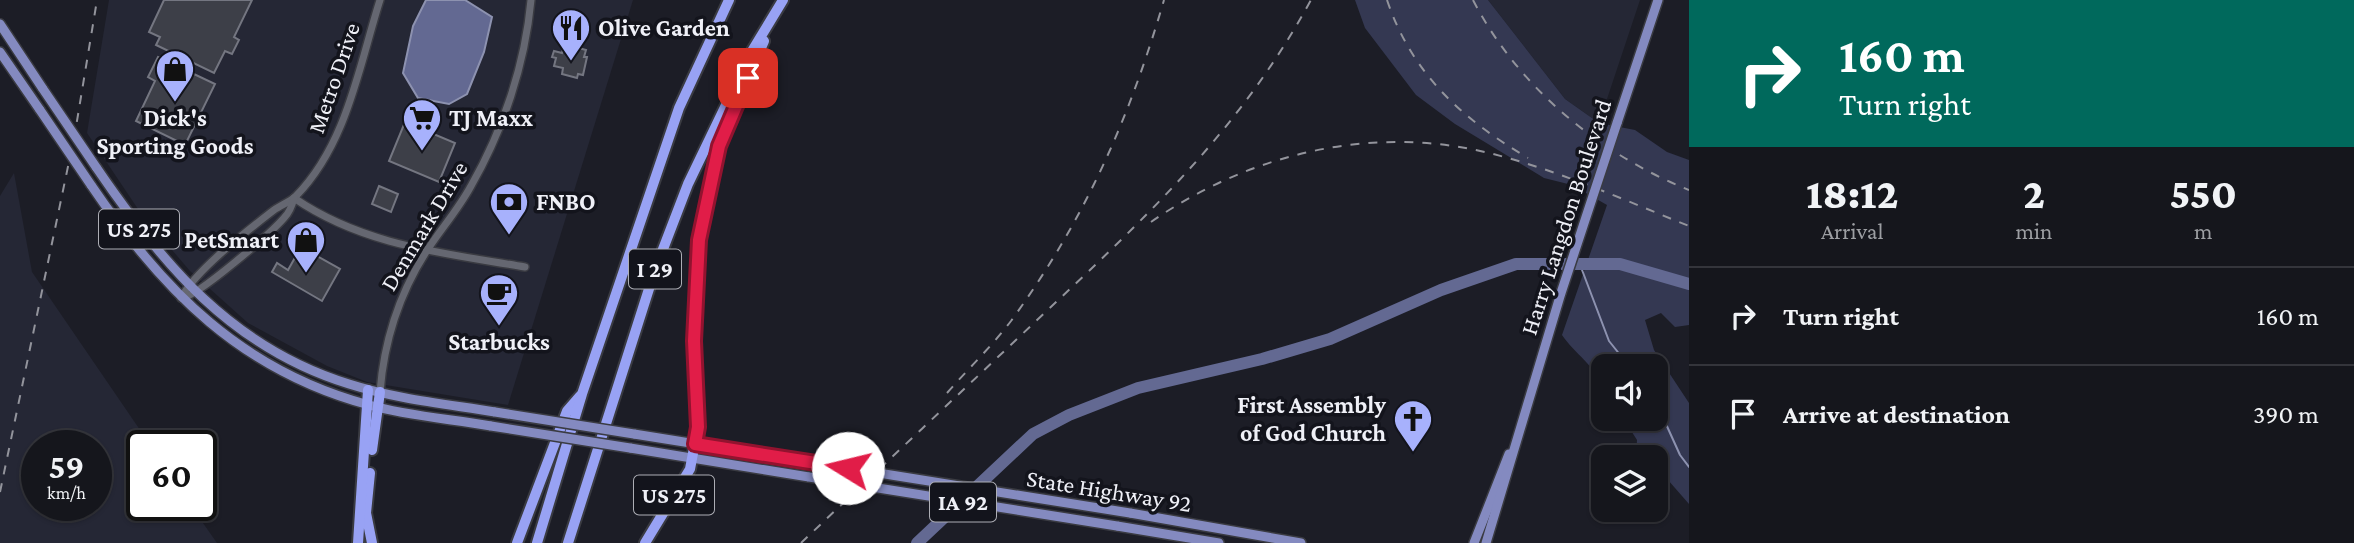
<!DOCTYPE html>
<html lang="en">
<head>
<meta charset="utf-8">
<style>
  :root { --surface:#15161c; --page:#222329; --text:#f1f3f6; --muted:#9d9fa3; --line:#34353b }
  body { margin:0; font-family:"Crimson Pro",serif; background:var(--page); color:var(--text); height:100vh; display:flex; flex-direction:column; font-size:26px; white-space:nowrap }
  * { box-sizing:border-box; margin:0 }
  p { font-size:23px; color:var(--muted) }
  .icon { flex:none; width:38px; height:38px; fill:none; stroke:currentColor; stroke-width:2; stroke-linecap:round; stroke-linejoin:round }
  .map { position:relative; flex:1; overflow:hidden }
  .details { display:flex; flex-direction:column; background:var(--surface); width:665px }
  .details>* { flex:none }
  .banner { background:#00695c; color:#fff; overflow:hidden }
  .controls { position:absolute; left:1591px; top:354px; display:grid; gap:14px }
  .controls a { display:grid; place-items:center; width:77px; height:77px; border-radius:14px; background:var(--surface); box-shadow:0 2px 5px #0004,0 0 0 2px var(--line); font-size:35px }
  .speed { position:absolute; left:21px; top:430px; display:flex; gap:14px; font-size:35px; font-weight:700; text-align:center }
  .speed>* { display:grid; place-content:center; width:91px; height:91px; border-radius:50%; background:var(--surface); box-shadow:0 2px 5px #0004,0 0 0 2px var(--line); line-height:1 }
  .speed small { font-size:18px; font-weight:400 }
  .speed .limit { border:4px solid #111; border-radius:10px; background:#fff; color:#111 }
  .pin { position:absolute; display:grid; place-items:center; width:60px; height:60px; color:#fff; margin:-30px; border-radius:14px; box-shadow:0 4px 10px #0006 }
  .me { position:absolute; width:77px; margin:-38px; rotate:279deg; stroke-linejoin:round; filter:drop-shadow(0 0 5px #0008) }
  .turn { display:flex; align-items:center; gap:24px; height:147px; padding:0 35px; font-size:32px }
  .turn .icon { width:91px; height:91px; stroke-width:2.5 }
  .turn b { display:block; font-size:49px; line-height:60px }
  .eta { display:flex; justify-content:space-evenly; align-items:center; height:119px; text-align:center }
  .eta b { font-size:42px; font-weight:800; line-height:49px }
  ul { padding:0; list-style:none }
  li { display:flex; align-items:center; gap:21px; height:98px; padding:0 35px; border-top:2px solid var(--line) }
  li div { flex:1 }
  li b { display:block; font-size:26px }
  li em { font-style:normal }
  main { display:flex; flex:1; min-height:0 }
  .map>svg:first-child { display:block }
  .built { fill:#252735; fill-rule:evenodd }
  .green { fill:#343852 }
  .water { fill:#636992; stroke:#8d92b0; stroke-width:2 }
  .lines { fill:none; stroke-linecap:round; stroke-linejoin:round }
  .stream { stroke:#8d92b0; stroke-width:2 }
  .river { stroke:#636992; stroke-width:12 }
  .building { fill:#3d3f48; stroke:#747681; stroke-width:2 }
  .minor-casing { stroke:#3a3b42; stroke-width:10 }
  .major-casing { stroke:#3a3b42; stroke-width:12 }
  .highway-casing { stroke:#3a3b42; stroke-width:14 }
  .minor { stroke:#656771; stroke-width:7 }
  .major { stroke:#848ac0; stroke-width:9 }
  .highway { stroke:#98a2f4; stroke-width:10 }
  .rail { stroke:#93949c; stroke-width:2; stroke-dasharray:9 9; stroke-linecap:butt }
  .major-bridge-casing { stroke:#3a3b42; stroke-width:12; stroke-linecap:butt }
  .major-bridge { stroke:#848ac0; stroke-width:9 }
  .route-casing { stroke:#92132f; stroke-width:18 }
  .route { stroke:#e11d48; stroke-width:12 }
  .labels { text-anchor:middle; stroke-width:7; stroke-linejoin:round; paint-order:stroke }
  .shield { fill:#13141c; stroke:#adaeb5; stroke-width:2 }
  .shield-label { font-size:23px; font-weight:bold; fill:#eff0f7 }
  .poi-label { font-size:24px; font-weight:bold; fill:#eff0f7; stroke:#13141c; text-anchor:start }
  .street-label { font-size:24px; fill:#eff0f7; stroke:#13141c }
</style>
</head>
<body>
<main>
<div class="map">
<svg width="1689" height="543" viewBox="0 0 1689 543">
  <rect width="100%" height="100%" fill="#1c1d26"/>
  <!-- built -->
  <g class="built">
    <path d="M109 0H633L508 405 367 382 327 366 248 323 190 271 142 215 87 133Z"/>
    <path d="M1488 0H1640L1599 123 1565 99Z"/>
    <path d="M14 173 32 272 151 446H142V506H191L217 543H0V196ZM96 446V506H37V446Z"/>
  </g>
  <!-- green -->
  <path class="green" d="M1355 0H1488L1565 99 1599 123 1635 130 1667 152 1689 160V325L1675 327 1661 313 1645 320 1654 350 1689 403V504L1668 480 1656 475V457H1636L1637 440 1623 418H1656V366H1603V386C1594 365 1575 354 1562 335L1607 205 1572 185 1544 178 1455 124 1416 95 1365 28Z"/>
  <!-- water -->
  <path class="water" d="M426 0H465L492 17 484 52 467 94 449 104 418 98 403 73 413 26Z"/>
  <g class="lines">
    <!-- stream -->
    <g class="stream">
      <path d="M1579 262 1609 341 1629 366"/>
      <path d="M1656 402 1680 455 1689 467"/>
    </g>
    <!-- river -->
    <path class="river" d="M917 543 1033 434 1069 415 1138 388 1262 359 1330 339 1441 290 1516 264H1620L1689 284"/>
  </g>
  <!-- building -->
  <g class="building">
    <path d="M164 0H252L234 37 239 40 232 54 225 51 214 73 156 45 160 37 149 32Z"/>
    <path d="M564 44 586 50 584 57H587L583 75 578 74 577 78 562 74 563 68 554 66 556 58 552 57 554 51 562 53Z"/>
    <path d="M158 57 215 84 185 145 136 121 155 81 148 77Z"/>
    <path d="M405 122 455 143 439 182 389 161Z"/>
    <path d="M379 186 398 194 391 212 372 204Z"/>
    <path d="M301 247 340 269 322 301 272 272 277 263 288 270Z"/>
  </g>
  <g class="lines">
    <!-- minor casing -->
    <g class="minor-casing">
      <g id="minor">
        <path d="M294 198C364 246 444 253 525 267"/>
        <path d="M181 298C197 269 247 231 274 210 281 205 290 202 296 196 347 144 359 66 380 0"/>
        <path d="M182 298C198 296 271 233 284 218 290 212 292 206 294 198"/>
        <path d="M380 392C384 341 398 296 426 252 440 230 458 210 471 186 503 130 525 65 531 0"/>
      </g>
    </g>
    <!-- major casing -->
    <g class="major-casing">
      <g id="major">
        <path d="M0 24 43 89"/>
        <path d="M0 52 40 110"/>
        <path d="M1617 123 1658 0"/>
        <path d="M96 167C162 264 232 348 349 384 396 399 446 404 495 412"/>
        <path d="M91 185C163 291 242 371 369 405 408 416 451 419 491 426"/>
        <path d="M634 434 822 464"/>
        <path d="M630 448 809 477"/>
        <path d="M1130 513 1301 543"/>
        <path d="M1117 526 1219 543"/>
        <path d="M1474 543 1509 454"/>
        <path d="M1486 543 1561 293"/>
      </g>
    </g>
    <!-- highway casing -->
    <g class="highway-casing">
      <g id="highway">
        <path d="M372 450 380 392"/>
        <path d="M370 473 366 513 372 543"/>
        <path d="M358 543 368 390"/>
        <path d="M517 543 567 411 580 396"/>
        <path d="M537 543 582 394 679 108 729 0"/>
        <path d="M568 543 655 270 688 184 752 51 783 0"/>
        <path d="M645 543 690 469 698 427 694 341 695 289 704 209 719 146 764 41"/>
      </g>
    </g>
    <!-- minor -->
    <use href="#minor" class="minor"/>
    <!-- major -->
    <use href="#major" class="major"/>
    <!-- highway -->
    <use href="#highway" class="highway"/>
    <!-- rail -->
    <g class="rail">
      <path d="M1387 0C1412 74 1462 119 1528 158"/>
      <path d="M1473 0C1518 87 1599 154 1689 190"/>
      <path d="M1151 222C1249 154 1371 124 1489 153 1558 170 1624 200 1689 226"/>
      <path d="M947 393C968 369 992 346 1011 321 1085 219 1129 120 1164 0"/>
      <path d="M0 492 75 133 97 0"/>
      <path d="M801 543C879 469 958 395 1036 321 1144 219 1238 133 1311 0"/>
    </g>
    <!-- major-bridge casing -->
    <g class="major-bridge-casing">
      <g id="major-bridge">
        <path d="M43 89 96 167"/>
        <path d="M40 110 91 185"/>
        <path d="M1561 293 1617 123"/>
        <path d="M495 412 634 434"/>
        <path d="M491 426 630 448"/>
        <path d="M822 464 1130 513"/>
        <path d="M809 477 1117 526"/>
      </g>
    </g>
    <!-- major-bridge -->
    <use href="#major-bridge" class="major-bridge"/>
  </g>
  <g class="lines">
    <!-- route casing -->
    <g class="route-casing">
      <path id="route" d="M748 78 719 146 699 240 694 341 698 427 695 444 848 468"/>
    </g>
    <!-- route -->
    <use href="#route" class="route"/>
  </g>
  <!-- icons -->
  <defs>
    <g id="restaurant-pin" transform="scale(2.0125)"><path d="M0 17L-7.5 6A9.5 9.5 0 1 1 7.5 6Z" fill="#a7b1fc" stroke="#13141c"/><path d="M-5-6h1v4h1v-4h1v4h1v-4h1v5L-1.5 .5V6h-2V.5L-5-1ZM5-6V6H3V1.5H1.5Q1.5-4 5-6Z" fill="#111"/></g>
    <g id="shop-pin" transform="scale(2.0125)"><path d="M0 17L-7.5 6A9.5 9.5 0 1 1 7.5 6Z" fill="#a7b1fc" stroke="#13141c"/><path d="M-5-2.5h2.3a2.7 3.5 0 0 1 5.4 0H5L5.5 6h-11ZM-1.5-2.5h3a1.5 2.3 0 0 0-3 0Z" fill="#111"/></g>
    <g id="supermarket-pin" transform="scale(2.0125)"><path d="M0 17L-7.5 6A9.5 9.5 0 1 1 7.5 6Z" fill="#a7b1fc" stroke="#13141c"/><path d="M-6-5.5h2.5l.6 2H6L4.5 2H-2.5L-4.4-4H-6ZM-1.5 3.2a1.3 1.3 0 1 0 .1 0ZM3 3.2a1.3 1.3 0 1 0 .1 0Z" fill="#111"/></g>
    <g id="bank-pin" transform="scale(2.0125)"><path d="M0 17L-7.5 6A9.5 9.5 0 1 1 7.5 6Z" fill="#a7b1fc" stroke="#13141c"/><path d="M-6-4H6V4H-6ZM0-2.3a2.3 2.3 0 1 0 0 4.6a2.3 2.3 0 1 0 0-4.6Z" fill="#111"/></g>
    <g id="cafe-pin" transform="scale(2.0125)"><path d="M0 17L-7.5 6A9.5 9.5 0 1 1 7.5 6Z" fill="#a7b1fc" stroke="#13141c"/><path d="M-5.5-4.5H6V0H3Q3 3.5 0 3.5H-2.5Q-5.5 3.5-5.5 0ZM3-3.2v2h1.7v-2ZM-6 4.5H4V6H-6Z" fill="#111"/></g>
    <g id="church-pin" transform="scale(2.0125)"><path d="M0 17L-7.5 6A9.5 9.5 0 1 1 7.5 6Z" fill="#a7b1fc" stroke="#13141c"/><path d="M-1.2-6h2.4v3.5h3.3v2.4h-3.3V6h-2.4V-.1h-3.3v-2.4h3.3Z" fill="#111"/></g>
  </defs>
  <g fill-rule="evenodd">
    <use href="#restaurant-pin" x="571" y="28"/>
    <use href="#shop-pin" x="175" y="69"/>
    <use href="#supermarket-pin" x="422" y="118"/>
    <use href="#bank-pin" x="509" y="202"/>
    <use href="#shop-pin" x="306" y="240"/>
    <use href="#cafe-pin" x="499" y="293"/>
    <use href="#church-pin" x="1413" y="419"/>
  </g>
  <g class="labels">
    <!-- shield labels -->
    <g class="shield">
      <rect x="99" y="209.5" width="80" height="39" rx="5"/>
      <rect x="629" y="249.5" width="52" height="39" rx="5"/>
      <rect x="634" y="475.5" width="80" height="39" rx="5"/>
      <rect x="930" y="482.5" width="66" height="39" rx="5"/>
    </g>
    <g class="shield-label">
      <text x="139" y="237">US 275</text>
      <text x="655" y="277">I 29</text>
      <text x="674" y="503">US 275</text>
      <text x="963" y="510">IA 92</text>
    </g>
    <!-- poi labels -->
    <g class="poi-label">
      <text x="598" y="36">Olive Garden</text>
      <text x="175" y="126" text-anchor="middle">Dick's<tspan x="175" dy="28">Sporting Goods</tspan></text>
      <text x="449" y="126">TJ Maxx</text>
      <text x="536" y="210">FNBO</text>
      <text x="279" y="248" text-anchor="end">PetSmart</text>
      <text x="499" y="350" text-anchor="middle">Starbucks</text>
      <text x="1386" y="413" text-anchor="end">First Assembly<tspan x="1386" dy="28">of God Church</tspan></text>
    </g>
    <!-- street labels -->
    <g class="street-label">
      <text transform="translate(334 78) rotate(-71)" y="8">Metro Drive</text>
      <text transform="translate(1566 217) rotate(-72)" y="8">Harry Langdon Boulevard</text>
      <text transform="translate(424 226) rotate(-59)" y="8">Denmark Drive</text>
      <text transform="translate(1109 491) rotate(9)" y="8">State Highway 92</text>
    </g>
  </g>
</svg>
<div class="controls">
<a><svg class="icon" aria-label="sound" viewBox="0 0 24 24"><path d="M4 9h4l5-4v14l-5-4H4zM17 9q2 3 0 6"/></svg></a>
<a><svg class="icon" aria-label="layers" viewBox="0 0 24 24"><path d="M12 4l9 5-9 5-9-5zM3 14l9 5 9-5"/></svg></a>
</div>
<div class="speed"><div>59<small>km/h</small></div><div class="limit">60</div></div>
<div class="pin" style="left:748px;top:78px;background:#d93025"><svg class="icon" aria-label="arrive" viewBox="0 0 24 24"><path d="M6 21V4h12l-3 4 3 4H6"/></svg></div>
<svg class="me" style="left:848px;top:468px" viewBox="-20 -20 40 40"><circle r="19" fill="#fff"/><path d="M0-13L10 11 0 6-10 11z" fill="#e11d48"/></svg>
</div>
<section class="details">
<div class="banner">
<div class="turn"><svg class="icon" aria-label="right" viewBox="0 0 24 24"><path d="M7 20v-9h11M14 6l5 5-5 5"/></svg><div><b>160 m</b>Turn right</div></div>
</div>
<div class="eta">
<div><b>18:12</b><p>Arrival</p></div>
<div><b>2</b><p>min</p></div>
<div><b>550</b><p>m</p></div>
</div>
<ul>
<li><svg class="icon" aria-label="right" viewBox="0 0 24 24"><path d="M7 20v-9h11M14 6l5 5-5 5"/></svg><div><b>Turn right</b></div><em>160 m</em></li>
<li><svg class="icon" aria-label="arrive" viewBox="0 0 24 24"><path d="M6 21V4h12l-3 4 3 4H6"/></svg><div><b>Arrive at destination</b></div><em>390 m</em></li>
</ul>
</section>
</main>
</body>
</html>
